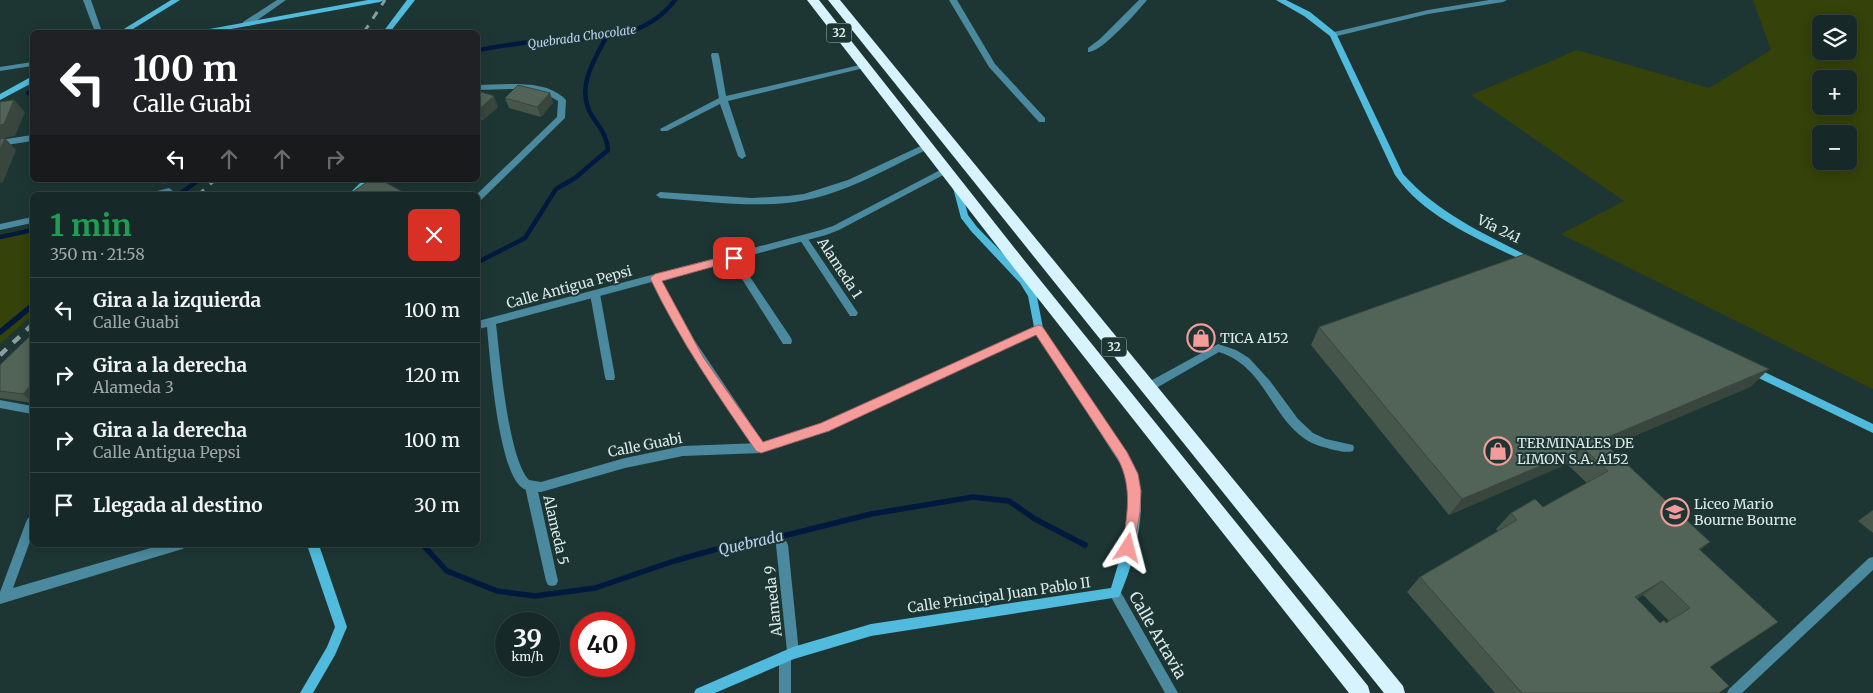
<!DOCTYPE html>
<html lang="es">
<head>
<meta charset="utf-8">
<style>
  :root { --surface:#162827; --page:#233433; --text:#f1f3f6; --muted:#9ea6a7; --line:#354444 }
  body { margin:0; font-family:Merriweather,serif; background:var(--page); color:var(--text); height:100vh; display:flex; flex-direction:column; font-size:19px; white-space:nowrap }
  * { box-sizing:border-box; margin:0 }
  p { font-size:16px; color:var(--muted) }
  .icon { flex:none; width:28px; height:28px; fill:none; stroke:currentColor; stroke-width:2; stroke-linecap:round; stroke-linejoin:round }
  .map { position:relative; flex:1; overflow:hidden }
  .panel { position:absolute; left:30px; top:192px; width:450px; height:355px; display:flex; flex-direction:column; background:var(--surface); border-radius:8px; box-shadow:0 2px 12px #0003,0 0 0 1px var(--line) }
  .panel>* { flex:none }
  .guide { position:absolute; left:30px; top:30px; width:450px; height:152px; border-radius:8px; box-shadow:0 2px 12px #0003,0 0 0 1px var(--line); background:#202124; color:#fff; overflow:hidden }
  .controls { position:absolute; left:1812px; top:15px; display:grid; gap:10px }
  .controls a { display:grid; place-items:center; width:45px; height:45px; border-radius:8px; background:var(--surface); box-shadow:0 2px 12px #0003,0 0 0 1px var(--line); font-size:25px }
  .speed { position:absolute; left:495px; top:612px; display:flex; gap:10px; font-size:25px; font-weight:700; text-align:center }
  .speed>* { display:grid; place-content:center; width:65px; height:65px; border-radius:50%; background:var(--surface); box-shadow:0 2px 12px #0003,0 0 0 1px var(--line); line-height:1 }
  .speed small { font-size:12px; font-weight:400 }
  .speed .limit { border:8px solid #d22; background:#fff; color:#111 }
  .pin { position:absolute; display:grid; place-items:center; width:42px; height:42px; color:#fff; margin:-21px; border-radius:10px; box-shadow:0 2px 8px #0006 }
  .me { position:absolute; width:55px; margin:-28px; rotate:9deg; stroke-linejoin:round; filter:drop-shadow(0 0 4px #0008) }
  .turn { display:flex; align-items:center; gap:18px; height:105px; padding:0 20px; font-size:22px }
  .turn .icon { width:65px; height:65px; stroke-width:2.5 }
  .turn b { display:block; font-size:35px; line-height:42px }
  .lanes { display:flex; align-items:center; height:48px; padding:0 20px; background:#0003; justify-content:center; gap:25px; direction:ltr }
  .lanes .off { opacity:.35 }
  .round { display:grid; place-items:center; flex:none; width:52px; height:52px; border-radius:8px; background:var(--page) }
  .head { display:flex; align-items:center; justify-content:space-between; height:85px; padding:0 20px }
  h1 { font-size:30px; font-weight:700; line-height:38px; color:#1e9e55 }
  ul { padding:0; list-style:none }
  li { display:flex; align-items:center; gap:15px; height:65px; padding:0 20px; border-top:1px solid var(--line) }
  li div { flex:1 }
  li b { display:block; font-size:19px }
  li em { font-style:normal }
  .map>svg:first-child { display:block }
  .green { fill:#354209; fill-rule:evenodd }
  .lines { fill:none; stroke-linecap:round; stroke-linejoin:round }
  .stream-far1 { stroke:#00193e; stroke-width:4.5 }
  .stream { stroke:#00193e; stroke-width:5.5 }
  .lane { fill:#4b899e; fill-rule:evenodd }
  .street { fill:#4b899e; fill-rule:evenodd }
  .secondary { fill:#51bbdd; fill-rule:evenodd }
  .highway { fill:#d7f3fd; fill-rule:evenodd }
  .rail-far1 { stroke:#8a9e9c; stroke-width:3; stroke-dasharray:8 8; stroke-linecap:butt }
  .rail { stroke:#8a9e9c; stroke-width:4.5; stroke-dasharray:9 9; stroke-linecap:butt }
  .wall { fill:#46564b; fill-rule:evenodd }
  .shaded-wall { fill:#39463d }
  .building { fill:#516457; stroke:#39463d; fill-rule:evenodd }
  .route { fill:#f59b9a; stroke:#9f6564 }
  .labels { text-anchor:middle; stroke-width:4; stroke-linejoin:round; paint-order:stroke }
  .shield { fill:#1d3634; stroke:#a2b4b2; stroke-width:1 }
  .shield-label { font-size:12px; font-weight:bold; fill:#dbeae8 }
  .far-water-label { font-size:12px; font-style:italic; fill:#bbd2f2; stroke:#1d3634 }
  .street-label { font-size:14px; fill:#dbeae8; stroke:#1d3634 }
  .poi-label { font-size:14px; fill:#dbeae8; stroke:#1d3634; text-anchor:start }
  .water-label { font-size:15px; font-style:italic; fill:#bbd2f2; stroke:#1d3634 }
  .near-street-label { font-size:16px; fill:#dbeae8; stroke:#1d3634 }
</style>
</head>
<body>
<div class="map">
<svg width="1873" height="693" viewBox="0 0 1873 693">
  <rect width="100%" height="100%" fill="#1d3634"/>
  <!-- green -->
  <g class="green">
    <path d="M1753 0H1873V389L1561 234 1624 201 1471 95 1577 50 1709 88 1771 50ZM1821 24H1849V51H1821ZM1821 79H1849V106H1821ZM1821 134H1849V161H1821Z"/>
    <path d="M32 227V315L0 344V234Z"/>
  </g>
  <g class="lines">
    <!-- stream-far1 -->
    <g class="stream-far1">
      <path d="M478 50C496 47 513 44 531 42 582 37 641 46 675 0"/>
      <path d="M28 93 32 92"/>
      <path d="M178 195 199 180"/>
      <path d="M0 237 32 230"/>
      <path d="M478 262 525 238 556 189 575 178 608 150C607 135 600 128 592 116 575 88 594 60 607 36"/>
    </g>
    <!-- stream -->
    <g class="stream">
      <path d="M0 332 32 306"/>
      <path d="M423 545 447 571 497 591 535 596 595 588 674 561 749 540 775 538 871 514 973 497 1009 501 1035 519 1085 545"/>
    </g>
    <!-- lane -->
    <g class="lane">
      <path d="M712 53H718L719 55 726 96 864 64 868 66 864 68 728 101 746 156 742 159 738 156 720 104 667 131H661L660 129 719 98 711 55Z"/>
      <path d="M927 143 931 146 930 148C884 170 838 198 787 203 745 207 702 201 660 198L656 195 660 192 752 198 788 196 804 194 848 180Z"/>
      <path d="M803 235 806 236 856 310 858 313 856 316H850L800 240 798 238Z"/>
      <path d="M733 255 736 256 791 338 792 341 791 344H783L730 260 728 258 730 256Z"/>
      <path d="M655 274 658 275 695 341 765 445 766 448 765 451 761 453 757 451 687 347 650 278Z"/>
      <path d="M595 290 600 294 615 377 614 380H606L605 377 590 294Z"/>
      <path d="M1218 344 1236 350 1249 358 1270 381 1298 419 1313 433 1326 439 1353 445 1354 448 1353 451C1347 453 1340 451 1334 450 1324 447 1313 445 1305 439 1270 415 1265 367 1219 352L1151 391H1143L1142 388 1143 385Z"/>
      <path d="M531 482 535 484 537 487 558 581 556 585 552 586 548 585 546 581 525 487 527 484Z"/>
      <path d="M32 517V536L13 588 161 545H185L183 549 179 550 0 604V592L26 522 28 518Z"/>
      <path d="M782 540 786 541 788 545 799 653 797 657 791 658V693H779V656L781 652 787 651 776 545 778 541Z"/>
      <path d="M1873 557V570L1742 693H1727L1729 689 1869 558Z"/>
    </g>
    <!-- street -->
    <g class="street">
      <path d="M83 0H91L102 32H95Z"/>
      <path d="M277 0H286L249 26H243V22Z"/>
      <path d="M949 0H957L995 64 1045 118V122H1039L989 67Z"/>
      <path d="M1139 0H1147C1138 11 1101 53 1088 52V48L1100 39Z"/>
      <path d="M1489 0H1507L1503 2 1428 14 1333 37 1329 35 1330 33 1428 10Z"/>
      <path d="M32 62V66L0 71V67Z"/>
      <path d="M511 84C530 84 552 85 566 100L565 118 481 200 478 201V195H476L557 117 558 101C533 84 505 90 478 90V85Z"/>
      <path d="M32 135V141L0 146V140Z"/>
      <path d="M946 167 950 170 949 172 839 230 826 235 496 324C500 357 508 458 529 480L541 482 625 458 683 446 761 443 822 424 1035 326H1041L1043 329 1041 332 829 430 761 453 683 456 625 468 541 492C534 492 524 491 519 485 498 462 490 361 487 327L478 329V321L821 230 833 226Z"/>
      <path d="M169 188 173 191 172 193 165 195H148L149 193Z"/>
      <path d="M32 217V223L0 230V224Z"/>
      <path d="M0 400 32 406V414L0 408Z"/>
      <path d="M1115 587 1119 589 1178 693H1165L1111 597 1109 593 1111 589Z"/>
    </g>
    <!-- secondary -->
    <g class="secondary">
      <path d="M171 0H180L128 32H119Z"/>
      <path d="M368 0H384L380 2 214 32H200L204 30Z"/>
      <path d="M407 0H415L390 32H383Z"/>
      <path d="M1276 0H1286L1310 12 1336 33 1403 174C1440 215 1485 234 1534 259L1536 261 1534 263H1528C1481 240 1426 219 1395 175L1330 36 1304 16Z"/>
      <path d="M29 78H32V83L0 100V94Z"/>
      <path d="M363 180H372L357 195H348Z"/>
      <path d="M956 181 960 184 968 215 977 227 1026 277 1036 292 1043 328 1126 452C1130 458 1134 465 1137 472 1148 507 1134 565 1119 597L871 636 794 659 715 693H694L696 689 793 647 871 624 1111 588C1122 551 1137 510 1125 471L1035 332 1028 296 1020 283 971 231 961 218 952 184Z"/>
      <path d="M1750 365 1873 424V433L1746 372 1745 369 1746 366Z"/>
      <path d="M307 545H319L347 627 335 655 313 693H300L327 647 335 627Z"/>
    </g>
    <!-- highway -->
    <g class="highway">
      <path d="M807 0H819L1024 260 1368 686 1370 693H1349L1014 268Z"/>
      <path d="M828 0H840L1403 686 1405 693H1384Z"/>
    </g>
    <!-- rail-far1 -->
    <g class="rail-far1">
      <path d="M364 32 385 0"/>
      <path d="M198 195 215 180"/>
    </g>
    <!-- rail -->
    <path class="rail" d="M0 355 32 325"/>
  </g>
  <!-- wall -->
  <g class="wall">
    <path d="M478 91 498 107 483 120 478 118Z"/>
    <path d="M550 93 553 103 541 117 509 108 505 98Z"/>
    <path d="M1319 327 1769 369 1750 387 1608 447 1710 542 1700 550 1710 667 1719 693H1495L1407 592 1420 577 1498 531 1496 529 1511 513 1543 507 1587 483 1567 464 1449 515 1311 345ZM1643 595 1669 621 1666 623H1660L1637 599Z"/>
    <path d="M32 334V403L0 398V365Z"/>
    <path d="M1873 510V533L1858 521Z"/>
  </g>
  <!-- shaded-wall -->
  <g class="shaded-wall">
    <path d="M550 93 553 103 541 117 537 107Z"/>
    <path d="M494 96 498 107 483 120 478 110Z"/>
    <path d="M14 100 25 112 15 136 3 138 5 140V138L16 150 3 182 0 183V125Z"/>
    <path d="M159 180H186L162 184Z"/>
    <path d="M1769 369 1750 387 1590 455 1601 440Z"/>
    <path d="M32 384V402L23 394Z"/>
    <path d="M1583 448 1567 464 1449 515 1462 499Z"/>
    <path d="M1662 581 1643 595 1616 611 1635 597Z"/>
  </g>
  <!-- building -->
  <g class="building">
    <path d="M518 85 550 93 537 107 505 98Z"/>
    <path d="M478 91 494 96 478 110Z"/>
    <path d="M14 100 4 124 0 125V102Z"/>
    <path d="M5 138 0 150V139Z"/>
    <path d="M370 180H381L405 193 403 195H361L354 191Z"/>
    <path d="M1525 254 1769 369 1601 440 1710 542 1699 549 1778 622 1710 667 1729 686 1719 693H1522L1420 577 1517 520 1511 513 1535 499 1543 507 1608 471 1583 448 1462 499 1319 327ZM1662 581 1690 608 1666 623 1664 620 1660 623 1635 597Z"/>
    <path d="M32 334V364L29 367H32V384L23 394 0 391V365Z"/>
  </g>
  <!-- route -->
  <path class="route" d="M734 254 737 255V260L662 281 703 357 763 442 821 423 1038 325 1042 326 1127 452 1138 474 1141 491 1140 512 1133 552 1128 554 1124 552 1122 548C1127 516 1133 488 1118 459L1036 335 829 431 761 453 756 451C717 394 680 341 650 278L655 274Z"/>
  <!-- icons -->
  <defs>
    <g id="shop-ring" transform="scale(1.4375)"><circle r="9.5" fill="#1d3634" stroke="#f59b9a" stroke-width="1.5"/><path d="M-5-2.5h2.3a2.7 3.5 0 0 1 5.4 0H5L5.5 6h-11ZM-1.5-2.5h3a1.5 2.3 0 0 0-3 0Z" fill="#f59b9a"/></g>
    <g id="school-ring" transform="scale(1.4375)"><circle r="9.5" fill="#1d3634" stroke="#f59b9a" stroke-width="1.5"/><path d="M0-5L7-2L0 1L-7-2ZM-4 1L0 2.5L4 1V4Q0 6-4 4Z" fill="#f59b9a"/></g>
  </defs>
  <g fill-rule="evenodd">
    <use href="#shop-ring" x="1201" y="338"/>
    <use href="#shop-ring" x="1498" y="451"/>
    <use href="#school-ring" x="1675" y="512"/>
  </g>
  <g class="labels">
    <!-- shield labels -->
    <g class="shield">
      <rect x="826.5" y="23.5" width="25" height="19" rx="4"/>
      <rect x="1101.5" y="337.5" width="25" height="19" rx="4"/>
    </g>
    <g class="shield-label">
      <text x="839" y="37">32</text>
      <text x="1114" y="351">32</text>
    </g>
    <!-- far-water labels -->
    <g class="far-water-label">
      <text transform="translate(582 37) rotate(-8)" y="4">Quebrada Chocolate</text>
    </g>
    <!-- street labels -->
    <g class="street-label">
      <text transform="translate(1499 229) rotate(26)" y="5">Vía 241</text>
      <text transform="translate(840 268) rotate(57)" y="5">Alameda 1</text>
      <text transform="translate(569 287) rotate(-15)" y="5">Calle Antigua Pepsi</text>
      <text transform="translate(645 445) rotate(-11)" y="5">Calle Guabi</text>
      <text transform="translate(556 530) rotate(77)" y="5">Alameda 5</text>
      <text transform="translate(999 595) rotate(-8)" y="5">Calle Principal Juan Pablo II</text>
      <text transform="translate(773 601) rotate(-96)" y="5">Alameda 9</text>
    </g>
    <!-- poi labels -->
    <g class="poi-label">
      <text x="1220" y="343">TICA A152</text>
      <text x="1517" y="448">TERMINALES DE<tspan x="1517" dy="16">LIMON S.A. A152</tspan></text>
      <text x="1694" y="509">Liceo Mario<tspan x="1694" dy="16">Bourne Bourne</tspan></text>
    </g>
    <!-- water labels -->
    <g class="water-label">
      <text transform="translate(751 543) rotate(-13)" y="5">Quebrada</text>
    </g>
    <!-- near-street labels -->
    <g class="near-street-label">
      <text transform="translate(1158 635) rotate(60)" y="6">Calle Artavia</text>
    </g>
  </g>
</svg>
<div class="controls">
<a><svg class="icon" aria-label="layers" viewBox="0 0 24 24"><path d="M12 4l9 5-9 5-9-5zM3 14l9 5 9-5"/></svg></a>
<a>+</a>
<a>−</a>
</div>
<div class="speed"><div>39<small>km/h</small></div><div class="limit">40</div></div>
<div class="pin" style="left:734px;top:258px;background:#d93025"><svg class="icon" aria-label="arrive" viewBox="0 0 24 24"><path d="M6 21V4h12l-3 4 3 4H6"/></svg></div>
<svg class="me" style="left:1128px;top:548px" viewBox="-20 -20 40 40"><path d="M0-17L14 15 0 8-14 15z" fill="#f59b9a" stroke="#fff" stroke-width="4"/></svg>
<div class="guide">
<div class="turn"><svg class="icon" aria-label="left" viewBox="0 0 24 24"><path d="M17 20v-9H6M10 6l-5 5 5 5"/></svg><div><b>100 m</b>Calle Guabi</div></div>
<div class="lanes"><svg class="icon" aria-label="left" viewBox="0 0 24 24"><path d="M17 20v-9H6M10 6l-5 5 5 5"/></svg><svg class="icon off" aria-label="ahead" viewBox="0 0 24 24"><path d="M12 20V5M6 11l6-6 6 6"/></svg><svg class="icon off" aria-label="ahead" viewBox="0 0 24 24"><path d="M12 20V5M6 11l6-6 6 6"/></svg><svg class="icon off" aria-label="right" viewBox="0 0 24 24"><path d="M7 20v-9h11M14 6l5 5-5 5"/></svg></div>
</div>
<section class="panel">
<div class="head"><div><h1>1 min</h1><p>350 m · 21:58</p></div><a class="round" style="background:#d93025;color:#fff"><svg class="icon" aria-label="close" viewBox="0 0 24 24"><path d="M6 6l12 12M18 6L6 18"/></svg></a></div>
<ul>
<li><svg class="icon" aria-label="left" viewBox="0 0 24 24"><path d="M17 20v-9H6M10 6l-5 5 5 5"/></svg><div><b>Gira a la izquierda</b><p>Calle Guabi</p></div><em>100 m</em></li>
<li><svg class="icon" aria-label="right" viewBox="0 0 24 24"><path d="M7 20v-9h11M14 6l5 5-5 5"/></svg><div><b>Gira a la derecha</b><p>Alameda 3</p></div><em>120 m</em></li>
<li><svg class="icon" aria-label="right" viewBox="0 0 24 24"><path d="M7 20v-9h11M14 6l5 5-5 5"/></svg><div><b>Gira a la derecha</b><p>Calle Antigua Pepsi</p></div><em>100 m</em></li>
<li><svg class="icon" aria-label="arrive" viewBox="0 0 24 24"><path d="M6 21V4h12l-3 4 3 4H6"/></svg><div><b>Llegada al destino</b></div><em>30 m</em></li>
</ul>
</section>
</div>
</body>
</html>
